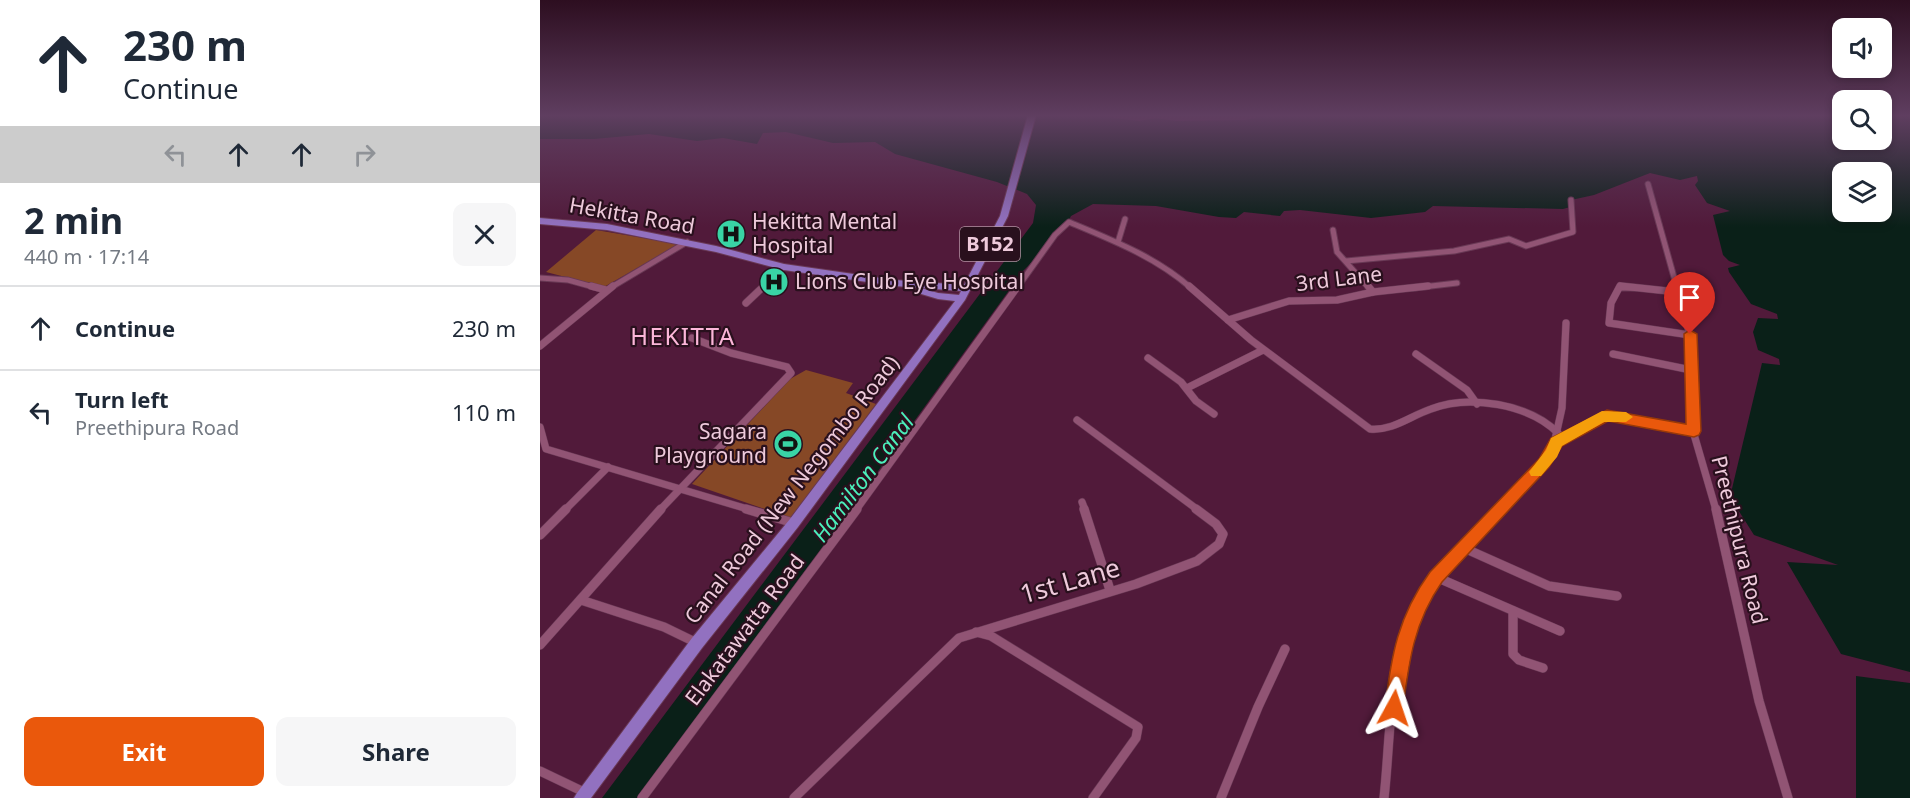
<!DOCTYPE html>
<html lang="en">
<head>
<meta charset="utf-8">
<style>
  :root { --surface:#fff; --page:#f6f6f7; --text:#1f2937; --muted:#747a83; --line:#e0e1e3; --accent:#ea580c }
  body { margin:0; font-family:"Noto Sans",sans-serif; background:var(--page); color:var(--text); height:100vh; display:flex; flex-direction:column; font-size:22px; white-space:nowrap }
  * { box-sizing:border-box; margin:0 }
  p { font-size:20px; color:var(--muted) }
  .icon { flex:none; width:33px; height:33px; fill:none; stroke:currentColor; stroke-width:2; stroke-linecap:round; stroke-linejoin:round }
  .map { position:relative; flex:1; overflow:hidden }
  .sheet { display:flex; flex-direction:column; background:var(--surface); width:540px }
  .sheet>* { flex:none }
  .hud { background:#fff; color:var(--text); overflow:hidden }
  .tools { position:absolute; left:1292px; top:18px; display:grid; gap:12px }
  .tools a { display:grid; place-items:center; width:60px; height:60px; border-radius:12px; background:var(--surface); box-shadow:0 3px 9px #0003; font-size:30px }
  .pin { position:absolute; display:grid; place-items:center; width:51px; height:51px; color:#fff; margin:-62px -26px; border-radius:50% 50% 50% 0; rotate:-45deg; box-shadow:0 0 6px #0007 }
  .pin .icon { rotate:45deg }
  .me { position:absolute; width:66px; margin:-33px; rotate:5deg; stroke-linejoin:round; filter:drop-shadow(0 0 4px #0008) }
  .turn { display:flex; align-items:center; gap:21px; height:126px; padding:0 24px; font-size:27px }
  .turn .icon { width:78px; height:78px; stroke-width:2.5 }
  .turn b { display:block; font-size:42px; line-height:51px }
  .lanes { display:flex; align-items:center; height:57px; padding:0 24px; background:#0003; justify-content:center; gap:30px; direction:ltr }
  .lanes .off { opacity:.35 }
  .round { display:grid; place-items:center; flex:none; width:63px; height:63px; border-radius:12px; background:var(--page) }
  .headline { display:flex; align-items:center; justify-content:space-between; height:102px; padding:0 24px }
  h1 { font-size:36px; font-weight:700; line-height:45px }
  .cta { display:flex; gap:12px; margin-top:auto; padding:12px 24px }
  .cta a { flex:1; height:69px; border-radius:12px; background:var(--accent); color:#fff; font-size:24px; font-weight:700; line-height:69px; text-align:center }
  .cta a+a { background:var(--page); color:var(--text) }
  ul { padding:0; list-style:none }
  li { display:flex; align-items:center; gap:18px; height:84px; padding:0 24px; border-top:2px solid var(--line) }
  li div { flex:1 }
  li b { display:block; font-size:22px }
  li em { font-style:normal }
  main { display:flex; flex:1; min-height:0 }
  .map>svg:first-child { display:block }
  .green { fill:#864826 }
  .water { fill:#0a2018; fill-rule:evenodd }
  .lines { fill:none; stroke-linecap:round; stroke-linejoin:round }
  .street-far2-casing { stroke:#693955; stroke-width:7 }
  .street-far1-casing { stroke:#693955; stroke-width:8 }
  .street-casing { stroke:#693955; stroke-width:10 }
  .primary-casing { stroke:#693955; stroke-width:2 }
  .street-far2 { stroke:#915474; stroke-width:5 }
  .street-far1 { stroke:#915474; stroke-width:7 }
  .street { stroke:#915474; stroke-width:9 }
  .primary { fill:#9271c0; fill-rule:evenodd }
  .route { fill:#ea580c; stroke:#983908; stroke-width:1.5 }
  .slow { fill:#f59e0b }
  .labels { text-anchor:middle; stroke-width:4.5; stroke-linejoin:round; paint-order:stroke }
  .shield { fill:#29101d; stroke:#b392a2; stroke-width:1.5 }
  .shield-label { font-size:20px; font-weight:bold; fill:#eecadb }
  .street-label { font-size:21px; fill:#eecadb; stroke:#29101d }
  .poi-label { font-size:21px; fill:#eecadb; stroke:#29101d; text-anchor:start }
  .water-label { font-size:22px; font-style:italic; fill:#4beebb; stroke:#29101d }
  .quarter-label { font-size:24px; letter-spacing:1.5px; fill:#fcb6d9; stroke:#29101d }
  .near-street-label { font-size:26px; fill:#eecadb; stroke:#29101d }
</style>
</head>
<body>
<main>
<section class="sheet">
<div class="hud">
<div class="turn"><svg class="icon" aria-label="ahead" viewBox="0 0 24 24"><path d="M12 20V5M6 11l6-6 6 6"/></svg><div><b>230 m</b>Continue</div></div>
<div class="lanes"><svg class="icon off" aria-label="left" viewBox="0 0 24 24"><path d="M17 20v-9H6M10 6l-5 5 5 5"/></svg><svg class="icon" aria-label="ahead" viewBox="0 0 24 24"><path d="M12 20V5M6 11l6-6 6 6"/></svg><svg class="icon" aria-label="ahead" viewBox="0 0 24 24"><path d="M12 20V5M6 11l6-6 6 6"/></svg><svg class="icon off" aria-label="right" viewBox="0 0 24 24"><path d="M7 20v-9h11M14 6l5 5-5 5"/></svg></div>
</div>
<div class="headline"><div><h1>2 min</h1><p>440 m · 17:14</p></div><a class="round"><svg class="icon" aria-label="close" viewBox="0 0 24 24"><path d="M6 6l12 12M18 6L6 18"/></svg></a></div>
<ul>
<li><svg class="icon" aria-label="ahead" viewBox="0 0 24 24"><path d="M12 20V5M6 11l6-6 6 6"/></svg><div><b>Continue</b></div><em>230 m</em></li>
<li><svg class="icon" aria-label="left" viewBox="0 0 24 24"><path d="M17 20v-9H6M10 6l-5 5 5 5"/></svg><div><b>Turn left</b><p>Preethipura Road</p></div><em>110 m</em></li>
</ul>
<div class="cta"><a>Exit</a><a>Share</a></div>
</section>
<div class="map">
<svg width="1370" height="798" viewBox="0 0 1370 798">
  <rect width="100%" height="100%" fill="#511a3a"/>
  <!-- green -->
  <g class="green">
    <path d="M56 230 139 244 64 287 6 272Z"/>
    <path d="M266 370 313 383 306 393 336 404 251 518 152 484 250 379Z"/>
  </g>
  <!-- water -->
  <g class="water">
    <path d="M0 115H551L599 121 616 118 636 121 705 120 729 115H1302V140H1341V115H1370V672L1301 654 1247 562 1298 565 1214 535 1190 497 1222 363 1240 365 1239 359 1218 350 1213 332 1218 318 1238 319 1237 314 1211 304 1189 272 1188 268 1200 265 1189 261 1183 255 1173 215 1190 211 1167 203 1155 185 1158 181 1157 176 1140 180 1110 173 1054 195 1031 200 1030 207 1023 209 893 206 885 212 831 218 760 210 744 211 740 216 704 212 696 218 679 217 616 206 553 204 531 216 524 230 483 271 317 500 97 798H62L493 223 496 205 487 194 457 182 355 154 335 142 293 143 246 132 223 133 217 144 183 138 157 141 109 134 54 139H0ZM1302 172H1341V212H1302Z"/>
    <path d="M1316 676 1370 683V798H1316Z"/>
  </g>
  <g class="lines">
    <!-- street-far2 casing -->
    <g class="street-far2-casing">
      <g id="street-far2">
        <path d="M1108 184 1137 288"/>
        <path d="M793 230 797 252 829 288"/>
        <path d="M578 242 585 219"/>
        <path d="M806 261 914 251 969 239 986 246 1033 232 1031 200"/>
        <path d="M0 278 28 280 57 288"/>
        <path d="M70 288 147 242"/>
        <path d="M222 288 244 267"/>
        <path d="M477 288 515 235 529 222C572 240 616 257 651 288"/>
        <path d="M874 288 917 283"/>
        <path d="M1079 288H1095"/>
      </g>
    </g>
    <!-- street-far1 casing -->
    <g class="street-far1-casing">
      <g id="street-far1">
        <path d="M51 286 66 290"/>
        <path d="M649 286 711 340 830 429C853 431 870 416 891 409 929 394 989 404 1018 433"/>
        <path d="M828 286 833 292"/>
        <path d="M1080 286 1071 303 1069 323 1150 335"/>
        <path d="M1081 286 1137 292"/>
        <path d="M1136 286 1150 335 1153 431 1176 510"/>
        <path d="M206 303 224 286"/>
        <path d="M688 320 749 301 797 300 833 292 888 286"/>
        <path d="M0 346 73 286"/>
        <path d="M876 354 927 390 937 404"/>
        <path d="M1073 354 1151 370"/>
        <path d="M608 358 641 382 656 401 674 414"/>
        <path d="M647 388 723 350"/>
        <path d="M537 420 658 510"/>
        <path d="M0 427 6 449 211 510"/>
        <path d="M1016 442 1067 415 1153 431"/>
        <path d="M542 502 545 510"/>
        <path d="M25 510 68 467"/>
        <path d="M120 510 251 373 247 367 191 353 152 338"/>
        <path d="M316 510 478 286"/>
        <path d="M961 510 1012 453 1022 408 1026 323"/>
      </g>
    </g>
    <!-- street casing -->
    <g class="street-casing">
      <g id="street">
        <path d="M206 509 254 523"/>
        <path d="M544 509 570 590"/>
        <path d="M1176 509 1219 701 1248 798"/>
        <path d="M0 535 26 509"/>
        <path d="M924 548 1009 586 1077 596"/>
        <path d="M896 577 1020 631"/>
        <path d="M41 600 124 627 157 643"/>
        <path d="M973 611V654L979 660 1003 668"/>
        <path d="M436 632 451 636 598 727 596 738 553 798"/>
        <path d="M0 645 121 509"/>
        <path d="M0 771 46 793"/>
        <path d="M102 798 317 509"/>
        <path d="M254 798 419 638 596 584 657 561 679 544 683 534 676 524 656 509"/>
        <path d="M681 798 718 707 745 649"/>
        <path d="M844 798C852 727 847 641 892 581 912 555 940 533 962 509"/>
      </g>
    </g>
    <!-- primary casing -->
    <g class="primary-casing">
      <path id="primary" d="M488 115H496L468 216 425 300 258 527 162 648 51 798H34L37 793 152 638 250 519 415 301 398 299 378 293 376 291 378 289 381 288 398 293 419 295 421 291 355 286 244 270 176 252 67 230 0 224V218L67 224 176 246 244 264 355 280 424 285 460 216Z"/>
    </g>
    <!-- street-far2 -->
    <use href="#street-far2" class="street-far2"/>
    <!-- street-far1 -->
    <use href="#street-far1" class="street-far1"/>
    <!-- street -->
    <use href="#street" class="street"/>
    <!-- primary -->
    <use href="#primary" class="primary"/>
  </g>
  <!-- sky -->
  <linearGradient id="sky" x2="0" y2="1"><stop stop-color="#2d0e20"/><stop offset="0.51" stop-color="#5f3e60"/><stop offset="1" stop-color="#5f3e60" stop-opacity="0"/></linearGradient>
  <rect width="1370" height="227" fill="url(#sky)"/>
  <!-- route -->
  <path class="route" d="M1150 330 1157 334 1161 431 1159 435 1154 437 1068 421 1022 446 1009 467 902 582C874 622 869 661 863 708L860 715 854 718 847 715 845 708C851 656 858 616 890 572L999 459 1011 438 1067 410 1146 424 1144 334Z"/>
  <!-- slow -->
  <path class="slow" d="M1062 411 1086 412 1093 417 1086 422H1064L1022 446 1017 457 1001 476H991L989 472 1006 450 1011 438Z"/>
  <!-- icons -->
  <defs>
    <g id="hospital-disc" transform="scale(1.5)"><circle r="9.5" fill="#39d4a5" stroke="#29101d"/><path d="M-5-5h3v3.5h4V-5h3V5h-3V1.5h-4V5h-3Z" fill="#111"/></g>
    <g id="stadium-disc" transform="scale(1.5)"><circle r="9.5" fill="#39d4a5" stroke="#29101d"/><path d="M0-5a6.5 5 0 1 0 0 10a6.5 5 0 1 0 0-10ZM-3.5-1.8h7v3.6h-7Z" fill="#111"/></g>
  </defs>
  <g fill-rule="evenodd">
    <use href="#hospital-disc" x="191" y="234"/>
    <use href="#hospital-disc" x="234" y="282"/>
    <use href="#stadium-disc" x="248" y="444"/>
  </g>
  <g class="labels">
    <!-- shield labels -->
    <rect class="shield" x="420" y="227" width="60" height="34" rx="4.5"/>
    <g class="shield-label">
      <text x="450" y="251">B152</text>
    </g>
    <!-- street labels -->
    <g class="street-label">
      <text transform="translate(92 216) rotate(10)" y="7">Hekitta Road</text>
      <text transform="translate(799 279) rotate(-7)" y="7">3rd Lane</text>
      <text transform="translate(252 490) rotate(-52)" y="7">Canal Road (New Negombo Road)</text>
      <text transform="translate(1199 540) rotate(76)" y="7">Preethipura Road</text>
      <text transform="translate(205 630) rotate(-53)" y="7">Elakatawatta Road</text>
    </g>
    <!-- poi labels -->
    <g class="poi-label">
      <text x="212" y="229">Hekitta Mental<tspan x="212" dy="24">Hospital</tspan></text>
      <text x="255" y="289">Lions Club Eye Hospital</text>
      <text x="227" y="439" text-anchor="end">Sagara<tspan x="227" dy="24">Playground</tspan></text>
    </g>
    <!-- water labels -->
    <g class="water-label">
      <text transform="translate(323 478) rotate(-53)" y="8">Hamilton Canal</text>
    </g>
    <!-- quarter labels -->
    <g class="quarter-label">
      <text x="143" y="345">HEKITTA</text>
    </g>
    <!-- near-street labels -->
    <g class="near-street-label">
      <text transform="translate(530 581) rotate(-16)" y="9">1st Lane</text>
    </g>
  </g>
</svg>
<div class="tools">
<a><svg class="icon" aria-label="sound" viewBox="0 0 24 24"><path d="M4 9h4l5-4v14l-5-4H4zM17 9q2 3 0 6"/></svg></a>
<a><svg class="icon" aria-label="search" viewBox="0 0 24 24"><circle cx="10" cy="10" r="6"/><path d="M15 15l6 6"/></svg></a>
<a><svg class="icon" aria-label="layers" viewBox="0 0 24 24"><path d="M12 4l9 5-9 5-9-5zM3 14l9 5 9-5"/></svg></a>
</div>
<div class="pin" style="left:1150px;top:334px;background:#d93025"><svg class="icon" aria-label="arrive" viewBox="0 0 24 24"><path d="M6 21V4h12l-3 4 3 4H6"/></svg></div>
<svg class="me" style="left:854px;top:708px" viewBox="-20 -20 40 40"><path d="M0-17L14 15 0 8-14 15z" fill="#ea580c" stroke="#fff" stroke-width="4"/></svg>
</div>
</main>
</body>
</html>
